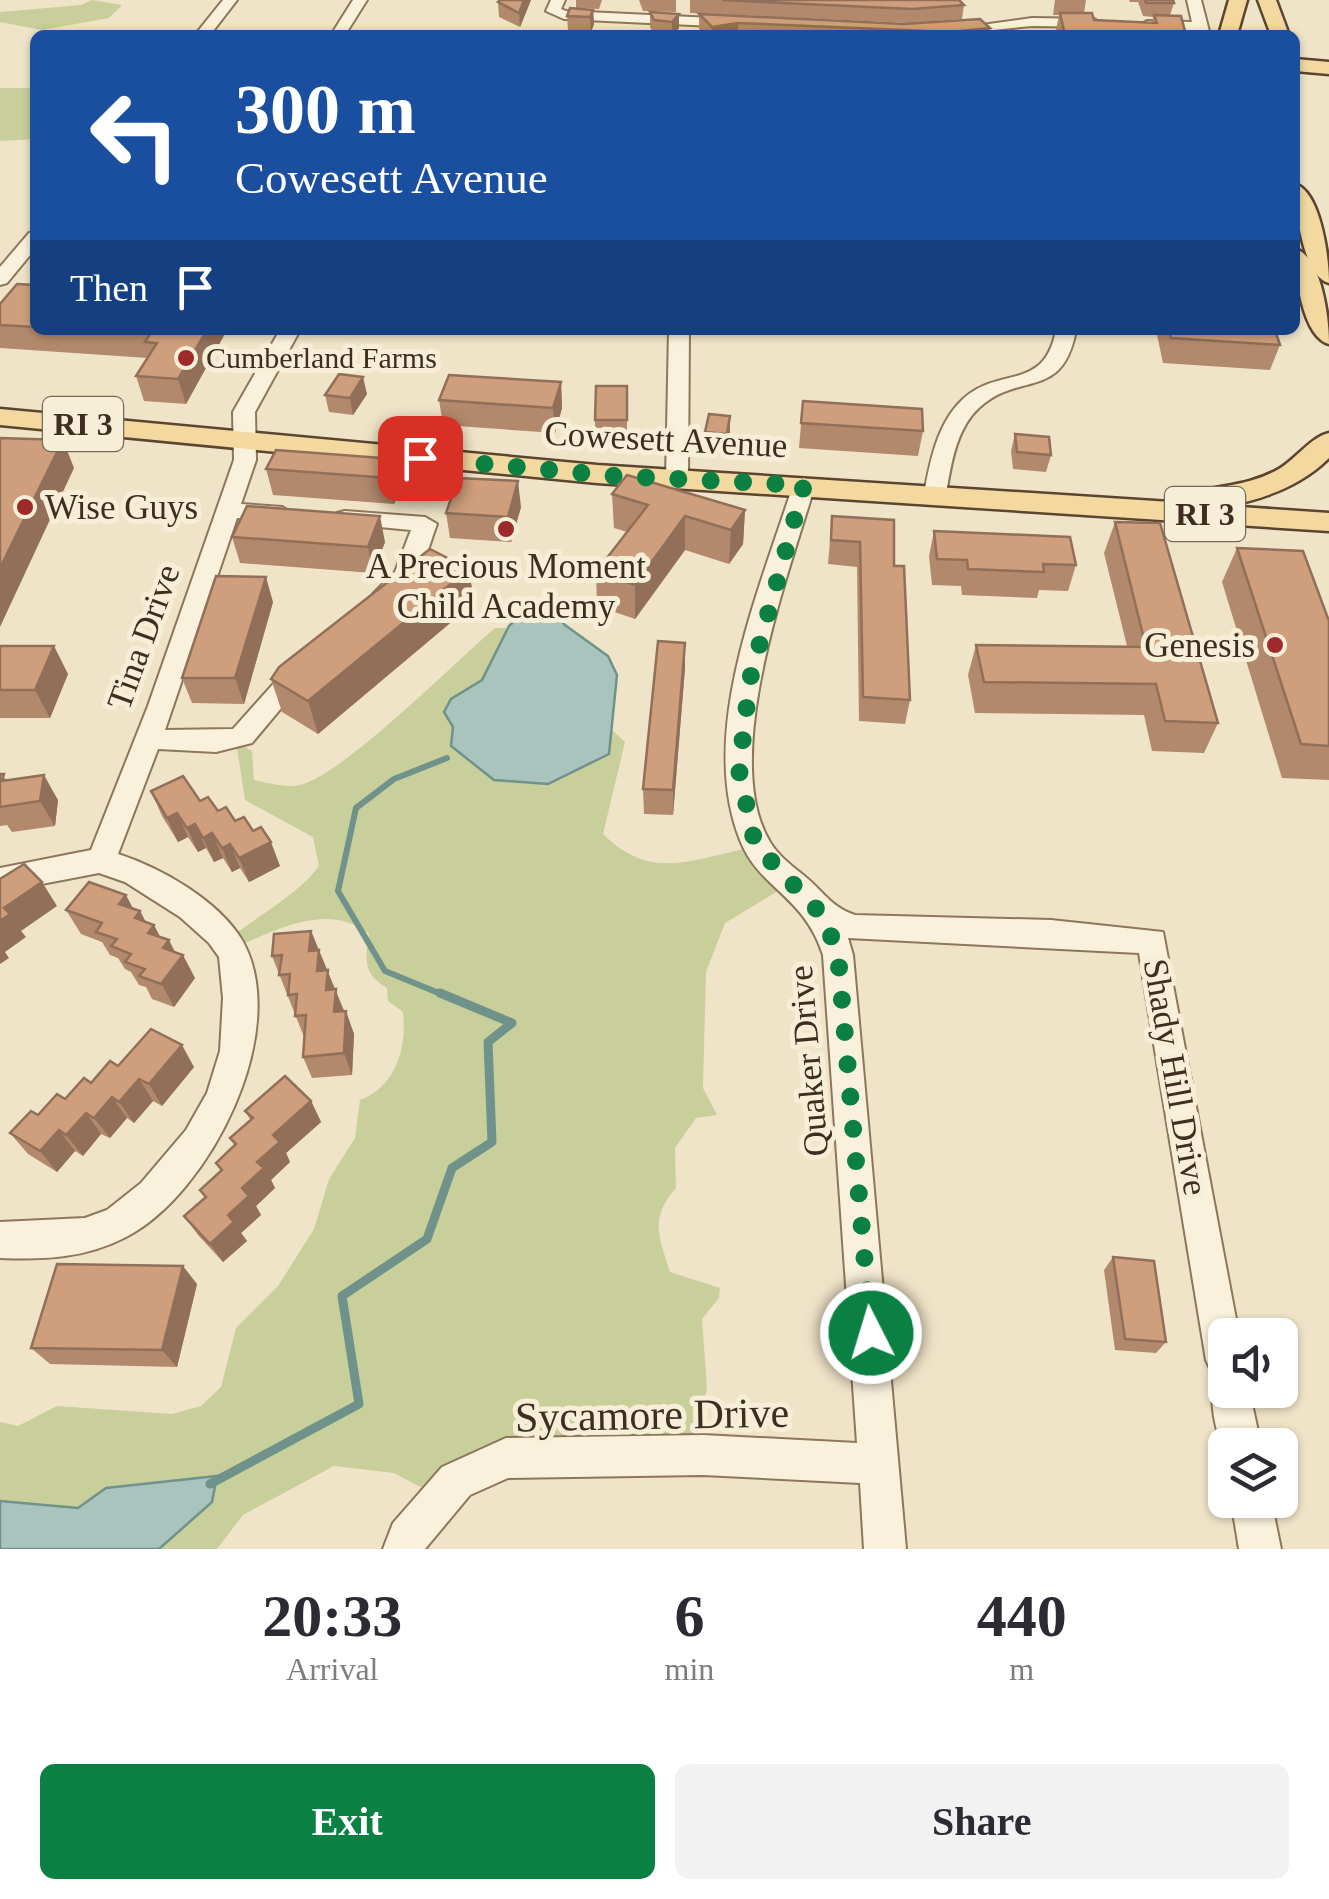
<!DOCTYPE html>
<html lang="en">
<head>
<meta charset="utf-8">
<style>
  :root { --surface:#fff; --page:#f2f2f3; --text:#2b2b33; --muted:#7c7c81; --accent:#0b8043 }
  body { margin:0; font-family:Georgia,serif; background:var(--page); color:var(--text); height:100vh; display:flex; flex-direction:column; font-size:38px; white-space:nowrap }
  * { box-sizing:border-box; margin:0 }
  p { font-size:32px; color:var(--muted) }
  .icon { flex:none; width:55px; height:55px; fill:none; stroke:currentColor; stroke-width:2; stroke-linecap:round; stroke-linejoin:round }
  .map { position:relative; height:1549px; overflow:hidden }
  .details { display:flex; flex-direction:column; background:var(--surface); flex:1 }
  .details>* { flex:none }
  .top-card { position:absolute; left:30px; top:30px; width:1270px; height:305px; border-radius:15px; box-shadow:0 2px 8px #0004; background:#1a4fa0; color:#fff; overflow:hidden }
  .tools { position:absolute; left:1208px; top:1318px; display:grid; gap:20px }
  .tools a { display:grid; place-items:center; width:90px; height:90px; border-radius:15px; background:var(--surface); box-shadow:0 2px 8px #0004; font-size:50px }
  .pin { position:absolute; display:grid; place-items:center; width:85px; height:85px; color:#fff; margin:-42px; border-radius:20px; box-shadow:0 5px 15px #0006 }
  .me { position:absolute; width:110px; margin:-55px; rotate:355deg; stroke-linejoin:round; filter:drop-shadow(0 0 8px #0008) }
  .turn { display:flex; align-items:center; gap:35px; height:210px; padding:0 40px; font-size:45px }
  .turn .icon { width:130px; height:130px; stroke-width:2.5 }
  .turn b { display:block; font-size:70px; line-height:85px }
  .then { display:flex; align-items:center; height:95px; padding:0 40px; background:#0003; gap:20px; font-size:38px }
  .eta { display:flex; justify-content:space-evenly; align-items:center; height:170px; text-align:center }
  .eta b { font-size:60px; font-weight:600; line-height:70px }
  .primary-button { display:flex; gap:20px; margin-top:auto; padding:20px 40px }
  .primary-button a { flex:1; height:115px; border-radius:15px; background:var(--accent); color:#fff; font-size:40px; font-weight:600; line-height:115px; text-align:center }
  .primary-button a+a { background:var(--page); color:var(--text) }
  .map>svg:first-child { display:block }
  .green { fill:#c9cf9b }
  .water { fill:#a9c4bc; stroke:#6f938a; stroke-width:2.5 }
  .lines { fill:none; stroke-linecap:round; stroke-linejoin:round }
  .stream-far1 { stroke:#6f938a; stroke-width:6 }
  .stream { stroke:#6f938a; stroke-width:9 }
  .minor-casing { stroke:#8d765c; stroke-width:4 }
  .major-casing { stroke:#5b4430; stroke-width:5 }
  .minor { fill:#faf1dc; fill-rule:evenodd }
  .major { fill:#f3d9a0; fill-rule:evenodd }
  .wall { fill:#b2896c }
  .shaded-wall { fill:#916f58 }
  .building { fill:#cf9f7d; stroke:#916f58; stroke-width:2.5 }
  .route { stroke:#0b8043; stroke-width:18; stroke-dasharray:0 32.4 }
  .poi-dot { fill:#9e2a2b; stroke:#f7eed8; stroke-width:4 }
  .labels { text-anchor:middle; stroke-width:10; stroke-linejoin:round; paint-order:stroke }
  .far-poi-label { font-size:30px; fill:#3d2e20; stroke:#f7eed8; text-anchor:start }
  .shield { fill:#f7eed8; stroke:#756857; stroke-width:2.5 }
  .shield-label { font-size:32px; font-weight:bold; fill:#3d2e20 }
  .street-label { font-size:35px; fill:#3d2e20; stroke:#f7eed8 }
  .poi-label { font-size:35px; fill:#3d2e20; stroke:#f7eed8; text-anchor:start }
  .near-street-label { font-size:42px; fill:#3d2e20; stroke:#f7eed8 }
</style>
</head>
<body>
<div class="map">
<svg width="1329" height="1549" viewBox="0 0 1329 1549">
  <rect width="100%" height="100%" fill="#f0e4c8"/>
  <!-- green -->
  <g class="green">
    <path d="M92 0 122 5 109 18 42 30 0 22V12L81 5Z"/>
    <path d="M0 88H35V139L0 141Z"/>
    <path d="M495 628H508L482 680 451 699 445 711 453 727 609 754 612 730 625 742 603 834C651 881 690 860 749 848L788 885 725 923 706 972 703 1088 717 1115 696 1118 675 1148 676 1188C649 1219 659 1236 670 1272L720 1288 719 1298 702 1319 707 1388 695 1451 621 1450 434 1494 394 1473 334 1466 243 1515 217 1549H159L181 1530 106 1488 78 1508 0 1501V1422L18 1426 57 1406 172 1414 201 1406 221 1387 236 1328 278 1286 314 1229 329 1179 355 1138 360 1100C397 1086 407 1046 403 1012L388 1001 387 988C363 973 365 961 369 934 328 901 276 930 234 948L228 940C256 917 301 892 319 866L313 837 245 800 236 742 252 751 254 780C269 783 285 788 300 785 343 775 455 662 495 628Z"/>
  </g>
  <!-- water -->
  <g class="water">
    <path d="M533 604 549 607 565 625 608 656 617 675 609 754 548 784 494 780 451 746 453 727 444 712 451 699 482 680 509 626Z"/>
    <path d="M217 1476 212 1502 159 1549H0V1501L78 1508 106 1488Z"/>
  </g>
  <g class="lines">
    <!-- stream-far1 -->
    <path class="stream-far1" d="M446 996 385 971 338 891 356 808 394 779 447 758"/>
    <!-- stream -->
    <path class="stream" d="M210 1484 359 1404 342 1296 427 1239 452 1168 492 1142 488 1042 512 1023 440 993"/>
    <!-- minor casing -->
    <g class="minor-casing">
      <g id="minor">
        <path d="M223 0H237L210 35H195Z"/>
        <path d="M353 0H367L345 35H331Z"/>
        <path d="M551 0H565L561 9 566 11 734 19 741 23 734 27 564 19 546 11Z"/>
        <path d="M1187 0H1201L1210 35 1140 25 1147 21 1192 22Z"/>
        <path d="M1032 18 1094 19 1101 23 1094 27 1032 26 952 34 945 30Z"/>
        <path d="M35 232V249L7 283 0 285V267L29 233Z"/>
        <path d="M280 330H300L255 412 256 460 241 504 282 507 293 514 282 521 237 518 165 730 233 729 292 663H310L314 669 252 743 216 752 158 749 118 854C161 868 218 900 242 940 293 1029 210 1194 126 1237 86 1258 44 1260 0 1258V1222L85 1218 107 1210 141 1183 186 1130 207 1093 220 1051 223 998 219 957 209 943 180 917 125 882 99 873 0 892V868L91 850 148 706 234 460 233 412Z"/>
        <path d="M669 330H689L688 478 677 485 666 478Z"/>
        <path d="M1056 330H1076C1063 401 1020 371 980 407 956 428 951 465 946 494L935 501 927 499 924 494C930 462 937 424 962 400 999 365 1044 393 1056 330Z"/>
        <path d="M804 478 815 485C789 573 719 758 770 842 779 857 795 868 808 879 825 894 833 908 855 915L1051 920 1163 932 1239 1335H1225V1390H1249L1261 1445H1225V1454C1216 1432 1206 1396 1218 1376L1212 1373 1206 1360 1139 953 848 938 853 955 906 1549H864L860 1483 703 1475 508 1478 470 1495 425 1549H383L393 1523 442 1467 506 1438 703 1435 857 1443 823 955C804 895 759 889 740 840 697 732 760 589 793 485Z"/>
        <path d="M345 511 425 517 437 524C426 553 419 593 385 602L373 594 395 572 411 530 337 523V513Z"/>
        <path d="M1231 1500H1271L1281 1549H1239Z"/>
      </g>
    </g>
    <!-- major casing -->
    <g class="major-casing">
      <g id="major">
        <path d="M1229 0H1247L1237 35H1219Z"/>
        <path d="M1258 0H1276L1289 35H1271Z"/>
        <path d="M1295 59 1329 62V74L1295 71Z"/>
        <path d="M1295 184C1321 192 1329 259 1329 283 1303 277 1295 208 1295 184Z"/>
        <path d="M1295 249C1322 256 1329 320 1329 344 1302 337 1295 273 1295 249Z"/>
        <path d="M0 409 597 465 1186 503 1188 494C1219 485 1249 486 1279 469 1296 459 1311 437 1329 433V458C1301 486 1264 499 1226 506L1329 513V531L597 483 0 425Z"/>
      </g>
    </g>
    <!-- minor -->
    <use href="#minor" class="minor"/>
    <!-- major -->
    <use href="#major" class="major"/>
  </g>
  <!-- wall -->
  <g class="wall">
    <path d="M500 0H531L520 27 499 17 498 2Z"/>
    <path d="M576 0H602L599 9 576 8Z"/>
    <path d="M639 0H676V12L643 11Z"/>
    <path d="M690 0H959L964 5 962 19 910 23 690 13Z"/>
    <path d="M1055 0H1086L1084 13 1094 20 1152 23 1153 17 1143 16 1138 2H1130L1129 0H1173L1174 3 1170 15 1186 35H1057L1056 30 1059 15H1053Z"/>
    <path d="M593 10 594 24 591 32 568 30 567 16Z"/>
    <path d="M650 12 679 14V28L674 35H654L650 27Z"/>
    <path d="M699 14 990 28 989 35H705L699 29Z"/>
    <path d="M35 285V330H227L186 404 144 401 136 376 148 358 0 348V304Z"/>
    <path d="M1156 330H1275L1280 345 1270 370 1163 363Z"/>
    <path d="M561 382 562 408 555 433 443 425 439 400Z"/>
    <path d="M627 386V437H595V420Z"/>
    <path d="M367 394 353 415 329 412 325 395Z"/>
    <path d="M803 401 923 431 918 456 799 448Z"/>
    <path d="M705 432 730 433 726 451 705 449Z"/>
    <path d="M1015 434 1051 455 1046 472 1013 469 1011 451Z"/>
    <path d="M396 459 401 485 394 504 273 495 266 469Z"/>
    <path d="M612 494 745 510 743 544 729 564 685 550 635 619 597 606 596 572 627 532 614 528Z"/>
    <path d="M521 507 511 542 450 538 446 513Z"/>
    <path d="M832 516 894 566 910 700 905 724 859 721 857 567 828 564Z"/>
    <path d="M1115 522 1218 723 1204 753 1152 751 1144 715 975 713 968 675 976 645 1127 646 1104 553Z"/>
    <path d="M934 531 1076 565 1068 591 1039 590 1037 598 962 595 961 586 932 585 929 556Z"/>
    <path d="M232 537 385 542 373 573 240 563Z"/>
    <path d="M1237 548 1329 621V780L1282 778 1222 582Z"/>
    <path d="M469 569 474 603 318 734 282 712 271 679Z"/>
    <path d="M273 602 244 704 192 703 182 678Z"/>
    <path d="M685 643V668L673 815 644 814 643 789Z"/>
    <path d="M0 646 68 674 50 718H0Z"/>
    <path d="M0 774 7 780 58 800 55 826 12 832 7 825 0 826Z"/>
    <path d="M151 791 200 801 253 831 280 866 249 882 240 868 232 872 223 858 214 862 206 848 198 852 188 837 178 842 162 816Z"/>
    <path d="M66 910 140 911 146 923 174 952 195 978 174 1007 152 999 146 987 139 985 131 972 125 969 118 958 110 955 102 942 81 934Z"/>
    <path d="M311 931 354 1034 352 1075 312 1078 303 1057 304 1037 272 956Z"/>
    <path d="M118 1066 194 1067 162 1106 153 1101 134 1123 127 1118 110 1138 101 1134 83 1156 75 1151 57 1172 28 1154 10 1133Z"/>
    <path d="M311 1101 321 1122 286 1153 290 1162 271 1180 275 1188 256 1206 261 1215 241 1233 247 1241 223 1262 198 1235 184 1216 205 1198 200 1190 221 1171 216 1163 235 1146 230 1138 251 1121 245 1111Z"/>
    <path d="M1113 1257 1166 1342 1156 1353 1115 1350 1104 1270Z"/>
    <path d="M197 1284 177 1367 50 1364 31 1348Z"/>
  </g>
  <!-- shaded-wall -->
  <g class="shaded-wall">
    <path d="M524 0H531L520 27 519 13Z"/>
    <path d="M593 10 594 24 591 32 590 17Z"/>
    <path d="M679 14V28L672 35V22Z"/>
    <path d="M738 23V35H711L712 27Z"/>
    <path d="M990 28 989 35H950V32Z"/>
    <path d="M207 330H227L186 404 178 379Z"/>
    <path d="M363 377 367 394 353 415 350 398Z"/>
    <path d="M561 382 562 408 555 433 553 408Z"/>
    <path d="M730 416V433L726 451 727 434Z"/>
    <path d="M63 440 74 468 0 627V568Z"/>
    <path d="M396 459 401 485 394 504 389 478Z"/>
    <path d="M518 481 521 507 511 542 508 517Z"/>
    <path d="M745 510 743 544 729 564 731 530Z"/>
    <path d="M380 516 385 542 373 573 368 547Z"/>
    <path d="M685 516V550L635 619V585Z"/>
    <path d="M469 569 474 603 318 734 308 701Z"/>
    <path d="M266 577 273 602 244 704 235 678Z"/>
    <path d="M685 643V668L673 815V790Z"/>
    <path d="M54 646 68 674 50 718 35 690Z"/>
    <path d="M44 775 58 800 55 826 40 801Z"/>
    <path d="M177 813 188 837 178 842 167 818Z"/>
    <path d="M195 824 206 848 198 852 187 828Z"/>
    <path d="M212 833 223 858 214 862 203 838Z"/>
    <path d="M271 842 280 866 249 882 239 858Z"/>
    <path d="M230 844 240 868 232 872 222 848Z"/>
    <path d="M42 882 57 906 21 931 26 937 5 952 9 958 0 964V921L4 908Z"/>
    <path d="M126 895 137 916 140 911 150 930 154 925 165 946 169 940 179 960 183 955 195 978 174 1007 119 904Z"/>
    <path d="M311 931 344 1012 343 1034 309 951Z"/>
    <path d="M346 1011 354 1034 352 1075 344 1053Z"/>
    <path d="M182 1045 194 1067 162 1106 149 1084Z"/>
    <path d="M139 1079 153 1101 134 1123 119 1102Z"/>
    <path d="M112 1097 127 1118 110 1138 94 1118Z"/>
    <path d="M311 1101 321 1122 286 1153 290 1162 271 1180 275 1188 256 1206 261 1215 241 1233 247 1241 223 1262 210 1244 273 1135Z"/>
    <path d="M86 1113 101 1134 83 1156 66 1135Z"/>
    <path d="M59 1130 75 1151 57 1172 40 1151Z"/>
    <path d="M183 1266 197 1284 177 1367 162 1350Z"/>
  </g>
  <!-- building -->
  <g class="building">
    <path d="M500 0H524L519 13 498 2Z"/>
    <path d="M722 0H959L964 5 912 9Z"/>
    <path d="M1145 0H1173L1174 3H1146Z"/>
    <path d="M570 8 593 10 590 17 567 16Z"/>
    <path d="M650 12 679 14 672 22 654 20Z"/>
    <path d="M1060 13H1092L1094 20 1157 23 1154 15 1181 16 1186 35H1065Z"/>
    <path d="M699 14 904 24 980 19 990 28 950 32 738 23 712 27Z"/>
    <path d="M17 284 35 285V327L0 325V304Z"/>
    <path d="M85 330H207L178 379 136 376 157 343 145 342 150 334Z"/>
    <path d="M1170 330H1275L1280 345 1171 338Z"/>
    <path d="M339 374 363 377 350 398 325 395Z"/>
    <path d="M449 375 561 382 553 408 439 400Z"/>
    <path d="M596 386H627V420H595Z"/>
    <path d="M803 401 922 409 923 431 801 423Z"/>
    <path d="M709 414 730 416 727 434 705 432Z"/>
    <path d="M1015 434 1049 437 1051 455 1017 452Z"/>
    <path d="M0 438 63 440 0 568Z"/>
    <path d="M276 450 396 459 389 478 266 469Z"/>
    <path d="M627 475 745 510 731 530 685 516 635 585 596 572 648 505 612 494Z"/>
    <path d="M458 478 518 481 508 517 446 513Z"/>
    <path d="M247 506 380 516 368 547 232 537Z"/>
    <path d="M832 516 894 520V566H904L910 700 863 697 860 542 831 540Z"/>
    <path d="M1115 522 1160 523 1218 723 1165 721 1156 684 984 682 976 645 1146 647Z"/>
    <path d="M934 531 1070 537 1076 565 1043 564 1044 572 968 569 967 560 937 559Z"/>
    <path d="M1237 548 1303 551 1329 621V746L1301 744Z"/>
    <path d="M430 549 469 569 308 701 271 679 279 667Z"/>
    <path d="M216 576 266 577 235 678H182Z"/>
    <path d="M658 641 685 643 673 790 643 789Z"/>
    <path d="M0 646H54L35 690H0Z"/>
    <path d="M0 774H4L2 781 44 775 40 801 0 807Z"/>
    <path d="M183 776 200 801 208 797 218 811 226 807 235 821 244 817 253 831 261 827 271 842 239 858 230 844 222 848 212 833 203 838 195 824 187 828 177 813 167 818 151 791Z"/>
    <path d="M24 864 42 882 4 908 10 914 0 921V879Z"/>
    <path d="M89 882 126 895 119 904 140 911 135 918 154 925 148 933 169 940 163 948 183 955 161 984 139 976 145 969 125 962 131 954 111 946 117 939 96 932 102 923 66 910Z"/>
    <path d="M311 931 309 951 319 950 317 971 328 970 326 990 336 989 334 1012 346 1011 344 1053 303 1057 306 1015 295 1016 297 994 288 995 290 974 279 975 282 955 272 956 274 934Z"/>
    <path d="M151 1029 182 1045 149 1084 139 1079 119 1102 112 1097 94 1118 86 1113 66 1135 59 1130 40 1151 10 1133 31 1111 38 1115 57 1094 65 1099 84 1078 91 1083 110 1061 118 1066Z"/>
    <path d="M285 1076 311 1101 273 1135 280 1142 257 1162 264 1168 242 1188 249 1196 228 1215 234 1222 210 1244 184 1216 206 1197 200 1190 222 1170 216 1163 236 1144 230 1138 253 1118 245 1111Z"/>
    <path d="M1113 1257 1154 1261 1166 1342 1125 1339Z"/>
    <path d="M57 1264 183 1266 162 1350 31 1348Z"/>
  </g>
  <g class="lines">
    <!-- route -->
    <path class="route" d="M420 458 616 476 804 485 750 679 739 770 755 844 824 917 838 955 871 1333"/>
  </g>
  <!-- markers -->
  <g class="poi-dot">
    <circle cx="186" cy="358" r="10"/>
    <circle cx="25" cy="507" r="10"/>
    <circle cx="506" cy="529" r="10"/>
    <circle cx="1275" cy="645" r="10"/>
  </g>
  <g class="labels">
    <!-- far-poi labels -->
    <g class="far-poi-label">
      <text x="206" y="368">Cumberland Farms</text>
    </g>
    <!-- shield labels -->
    <g class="shield">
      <rect x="43" y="397" width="80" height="54" rx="8"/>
      <rect x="1165" y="487" width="80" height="54" rx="8"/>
    </g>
    <g class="shield-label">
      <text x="83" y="435">RI 3</text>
      <text x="1205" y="525">RI 3</text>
    </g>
    <!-- street labels -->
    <g class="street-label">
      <text transform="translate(666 439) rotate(3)" y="12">Cowesett Avenue</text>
      <text transform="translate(143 637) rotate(-70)" y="12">Tina Drive</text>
      <text transform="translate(808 1061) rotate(-95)" y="12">Quaker Drive</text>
      <text transform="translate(1176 1077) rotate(80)" y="12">Shady Hill Drive</text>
    </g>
    <!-- poi labels -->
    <g class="poi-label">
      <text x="45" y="519">Wise Guys</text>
      <text x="506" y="578" text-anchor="middle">A Precious Moment<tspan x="506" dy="40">Child Academy</tspan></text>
      <text x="1255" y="657" text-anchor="end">Genesis</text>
    </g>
    <!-- near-street labels -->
    <g class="near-street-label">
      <text transform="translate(652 1414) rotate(-1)" y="15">Sycamore Drive</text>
    </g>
  </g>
</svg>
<div class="tools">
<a><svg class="icon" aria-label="sound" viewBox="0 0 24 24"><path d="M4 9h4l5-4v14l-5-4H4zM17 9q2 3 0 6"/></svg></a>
<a><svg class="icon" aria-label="layers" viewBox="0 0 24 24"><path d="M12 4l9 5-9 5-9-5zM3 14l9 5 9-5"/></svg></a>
</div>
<div class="pin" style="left:420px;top:458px;background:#d93025"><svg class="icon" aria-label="arrive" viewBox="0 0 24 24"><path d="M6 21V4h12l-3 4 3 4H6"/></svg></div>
<svg class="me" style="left:871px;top:1333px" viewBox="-20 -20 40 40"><circle r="17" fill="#0b8043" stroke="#fff" stroke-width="3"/><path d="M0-11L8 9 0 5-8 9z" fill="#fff"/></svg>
<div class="top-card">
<div class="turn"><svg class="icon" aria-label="left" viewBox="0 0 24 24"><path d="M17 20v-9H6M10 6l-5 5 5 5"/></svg><div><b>300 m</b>Cowesett Avenue</div></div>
<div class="then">Then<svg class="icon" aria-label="arrive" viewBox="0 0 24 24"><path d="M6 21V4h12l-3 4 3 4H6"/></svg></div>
</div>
</div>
<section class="details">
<div class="eta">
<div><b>20:33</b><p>Arrival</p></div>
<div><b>6</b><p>min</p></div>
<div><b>440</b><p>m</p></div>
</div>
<div class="primary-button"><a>Exit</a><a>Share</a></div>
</section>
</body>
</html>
